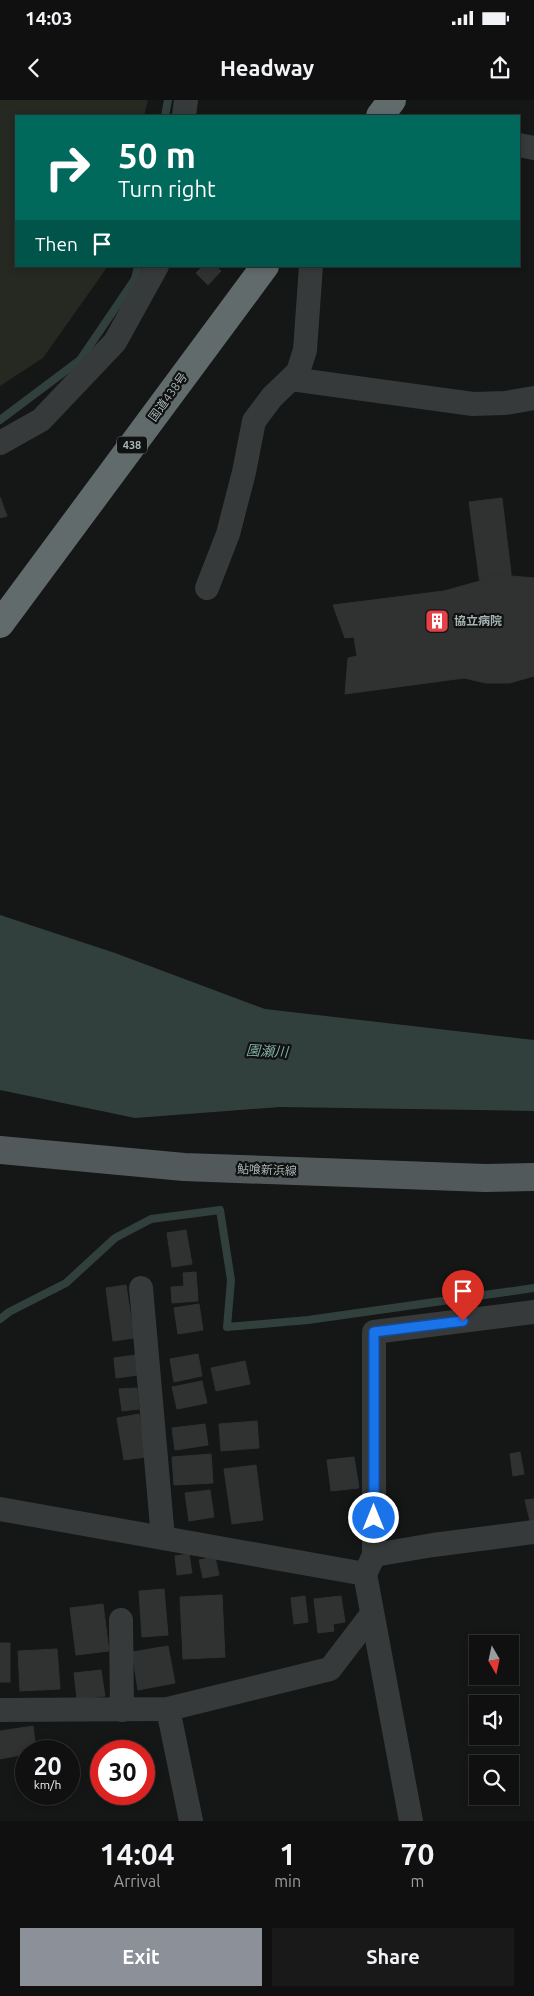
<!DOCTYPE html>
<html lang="en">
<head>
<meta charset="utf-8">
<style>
  :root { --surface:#101010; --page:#191919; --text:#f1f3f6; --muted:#9c9d9f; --line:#303030; --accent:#8c9099 }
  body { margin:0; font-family:Ubuntu,"Noto Sans JP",sans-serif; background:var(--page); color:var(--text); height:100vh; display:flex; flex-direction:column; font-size:19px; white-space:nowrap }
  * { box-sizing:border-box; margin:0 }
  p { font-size:16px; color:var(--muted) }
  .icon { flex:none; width:28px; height:28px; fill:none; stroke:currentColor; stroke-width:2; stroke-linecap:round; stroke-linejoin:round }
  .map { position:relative; height:1721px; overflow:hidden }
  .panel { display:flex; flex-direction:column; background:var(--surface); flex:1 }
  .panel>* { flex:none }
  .hud { position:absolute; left:15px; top:15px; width:505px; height:152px; border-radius:0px; box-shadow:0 2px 8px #0003,0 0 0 1px var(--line); background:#00695c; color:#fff; overflow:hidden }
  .needle { width:32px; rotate:171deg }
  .buttons { position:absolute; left:469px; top:1535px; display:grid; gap:10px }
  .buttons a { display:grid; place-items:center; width:50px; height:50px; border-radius:0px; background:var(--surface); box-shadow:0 2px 8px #0003,0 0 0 1px var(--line); font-size:25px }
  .speed { position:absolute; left:15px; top:1640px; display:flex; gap:10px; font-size:25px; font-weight:700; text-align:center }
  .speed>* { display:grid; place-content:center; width:65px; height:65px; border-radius:50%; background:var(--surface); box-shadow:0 2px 8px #0003,0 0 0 1px var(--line); line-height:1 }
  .speed small { font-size:12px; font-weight:400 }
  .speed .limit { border:8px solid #d22; background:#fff; color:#111 }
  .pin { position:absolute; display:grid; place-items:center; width:42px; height:42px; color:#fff; margin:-51px -21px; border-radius:50% 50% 50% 0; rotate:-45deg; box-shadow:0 0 5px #0007 }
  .pin .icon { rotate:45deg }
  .me { position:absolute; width:55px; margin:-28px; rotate:0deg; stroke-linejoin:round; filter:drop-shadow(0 0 4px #0008) }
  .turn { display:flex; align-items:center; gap:18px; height:105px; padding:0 20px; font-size:22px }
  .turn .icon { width:65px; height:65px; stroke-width:2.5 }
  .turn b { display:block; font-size:35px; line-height:42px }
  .then { display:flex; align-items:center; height:48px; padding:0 20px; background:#0003; gap:10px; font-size:19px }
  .eta { display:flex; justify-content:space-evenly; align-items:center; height:85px; text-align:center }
  .eta b { font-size:30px; font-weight:700; line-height:35px }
  .button { display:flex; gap:10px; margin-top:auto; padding:10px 20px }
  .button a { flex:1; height:58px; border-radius:0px; background:var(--accent); color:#fff; font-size:20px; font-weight:700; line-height:58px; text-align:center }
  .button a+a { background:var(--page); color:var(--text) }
  .status { display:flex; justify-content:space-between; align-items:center; height:35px; padding:0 25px; background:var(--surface); direction:ltr }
  .status svg { height:14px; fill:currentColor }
  header { display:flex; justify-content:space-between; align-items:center; height:65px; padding:0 20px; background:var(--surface); font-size:22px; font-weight:700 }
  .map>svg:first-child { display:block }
  .green { fill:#252921 }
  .water { fill:#31403d }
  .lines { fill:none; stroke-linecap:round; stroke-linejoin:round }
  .stream { stroke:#31403d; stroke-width:8 }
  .building { fill:#303232; stroke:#2f3132 }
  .minor { stroke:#363a3b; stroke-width:24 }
  .major { stroke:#52595a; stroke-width:28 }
  .highway { stroke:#626b6c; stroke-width:28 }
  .route-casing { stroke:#114b97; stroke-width:12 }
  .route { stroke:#1a73e8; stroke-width:9 }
  .labels { text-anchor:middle; stroke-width:4.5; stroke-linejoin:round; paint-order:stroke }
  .shield { fill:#101111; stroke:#7a8484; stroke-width:1 }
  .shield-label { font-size:11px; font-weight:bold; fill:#a8b5b5 }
  .street-label { font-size:12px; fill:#a8b5b5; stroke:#101111 }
  .poi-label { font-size:12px; font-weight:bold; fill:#a8b5b5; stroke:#101111; text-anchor:start }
  .water-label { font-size:14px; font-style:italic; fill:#81aea3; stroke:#101111 }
</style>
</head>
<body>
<div class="status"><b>14:03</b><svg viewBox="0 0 49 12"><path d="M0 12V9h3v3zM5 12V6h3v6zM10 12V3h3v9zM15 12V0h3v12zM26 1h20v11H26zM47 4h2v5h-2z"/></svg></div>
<header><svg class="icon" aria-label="back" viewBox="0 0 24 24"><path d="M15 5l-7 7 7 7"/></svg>Headway<svg class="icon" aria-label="share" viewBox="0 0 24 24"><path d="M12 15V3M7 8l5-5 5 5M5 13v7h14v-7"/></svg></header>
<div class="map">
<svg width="534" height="1721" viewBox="0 0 534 1721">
  <rect width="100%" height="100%" fill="#151616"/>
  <!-- green -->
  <path class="green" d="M0 0H148L144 16H16V166H108L43 258 0 286Z"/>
  <!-- water -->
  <path class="water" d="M0 815 115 853 265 909 534 940V1011L280 1007 135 1018 0 990Z"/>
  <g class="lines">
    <!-- stream -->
    <g class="stream">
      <path d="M165 16 168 0"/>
      <path d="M0 320 80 260 135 179 138 166"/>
      <path d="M0 1219 9 1212 66 1183 115 1138 151 1119 220 1110 231 1180 227 1227 308 1220 534 1188"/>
    </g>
  </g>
  <!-- building -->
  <g class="building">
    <path d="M203 166H216L221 171 208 185 196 173Z"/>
    <path d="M0 397 7 416 0 418Z"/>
    <path d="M502 398 511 473 479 477 469 402Z"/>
    <path d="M511 473V476L534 478V576L510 583H486L464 578 345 594 348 558 357 556 354 537 345 538 333 505 444 491 480 481 479 477Z"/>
    <path d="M186 1130 192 1164 172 1167 167 1133Z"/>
    <path d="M196 1172 198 1201 172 1203 171 1187 184 1186 183 1173Z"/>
    <path d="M126 1185 134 1238 113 1241 106 1188Z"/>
    <path d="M199 1204 203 1230 178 1234 174 1208Z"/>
    <path d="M198 1254 202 1276 174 1282 170 1259Z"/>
    <path d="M135 1255 138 1275 116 1278 114 1258Z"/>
    <path d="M245 1261 250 1284 216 1291 211 1268Z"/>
    <path d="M202 1281 207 1303 177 1309 172 1287Z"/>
    <path d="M137 1288 139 1309 122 1311 119 1289Z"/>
    <path d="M139 1314 146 1357 124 1360 117 1318Z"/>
    <path d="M257 1321 259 1348 221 1351 219 1324Z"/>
    <path d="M205 1324 208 1345 175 1350 172 1328Z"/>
    <path d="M520 1352 524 1374 513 1376 510 1354Z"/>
    <path d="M211 1354 213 1383 174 1385 172 1357Z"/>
    <path d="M354 1357 359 1388 331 1391 327 1360Z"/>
    <path d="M256 1365 263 1420 232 1424 224 1369Z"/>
    <path d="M210 1390 214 1417 189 1421 185 1393Z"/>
    <path d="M534 1399V1420L530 1421 525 1400Z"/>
    <path d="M189 1454 192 1473 177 1475 175 1456Z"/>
    <path d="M215 1457 219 1475 203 1478 199 1460Z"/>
    <path d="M164 1489 168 1535 142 1537 139 1491Z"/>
    <path d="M222 1495 225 1557 183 1559 180 1497Z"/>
    <path d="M305 1496 308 1522 294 1524 291 1498Z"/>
    <path d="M341 1496 345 1522 333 1524 334 1531 318 1533 314 1499Z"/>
    <path d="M103 1504 109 1551 76 1555 70 1508Z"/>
    <rect x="0" y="1543" width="10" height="39"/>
    <path d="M168 1546 175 1583 138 1590 132 1552Z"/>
    <path d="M57 1549 60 1589 20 1591 18 1551Z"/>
    <path d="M101 1570 105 1596 77 1599 74 1573Z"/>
    <path d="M33 1626 36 1651H26V1654L0 1659V1631Z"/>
  </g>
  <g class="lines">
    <!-- minor -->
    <g class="minor">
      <path d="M184 16 186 0"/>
      <path d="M519 45 534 48"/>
      <path d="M291 279 473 304 505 303 534 298"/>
      <path d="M0 343 41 320 115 242 157 166"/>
      <path d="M207 488 228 434 244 372 254 321 272 297 298 272 305 250 311 166"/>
      <path d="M141 1188 163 1438"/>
      <path d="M0 1409 365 1474 411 1721"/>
      <path d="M374 1455V1232L534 1212"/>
      <path d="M367 1470 374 1455 433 1445 534 1432"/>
      <path d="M121 1520 122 1610"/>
      <path d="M168 1609 191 1721"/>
      <path d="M0 1610 168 1609 330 1569 372 1514"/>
    </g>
    <!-- major -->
    <path class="major" d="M0 1050 184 1067 485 1078 534 1077"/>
    <!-- highway -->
    <g class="highway">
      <path d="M380 16 392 0"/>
      <path d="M0 524 265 166"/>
    </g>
  </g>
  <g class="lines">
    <!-- route casing -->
    <g class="route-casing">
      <path id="route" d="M374 1418V1232L463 1221"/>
    </g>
    <!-- route -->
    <use href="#route" class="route"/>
  </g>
  <!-- icons -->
  <defs>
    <g id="building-square" transform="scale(1.25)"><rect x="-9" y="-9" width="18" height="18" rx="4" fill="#e34047" stroke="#101111"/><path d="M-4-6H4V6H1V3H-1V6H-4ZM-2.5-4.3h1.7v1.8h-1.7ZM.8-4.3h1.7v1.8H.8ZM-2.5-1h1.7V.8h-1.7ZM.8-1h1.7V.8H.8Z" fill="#fff"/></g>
  </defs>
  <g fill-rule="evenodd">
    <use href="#building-square" x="437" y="521"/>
  </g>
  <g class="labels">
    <!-- shield labels -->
    <rect class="shield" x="117" y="336.5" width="30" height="17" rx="4"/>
    <g class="shield-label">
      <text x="132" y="349">438</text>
    </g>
    <!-- street labels -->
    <g class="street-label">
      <text transform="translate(168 297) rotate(-54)" y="4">国道438号</text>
      <text transform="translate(267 1070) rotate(2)" y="4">鮎喰新浜線</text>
    </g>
    <!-- poi labels -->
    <g class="poi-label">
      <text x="454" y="525">協立病院</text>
    </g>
    <!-- water labels -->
    <g class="water-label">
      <text transform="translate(267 951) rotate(3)" y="5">園瀬川</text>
    </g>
  </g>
</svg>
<div class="buttons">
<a><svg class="needle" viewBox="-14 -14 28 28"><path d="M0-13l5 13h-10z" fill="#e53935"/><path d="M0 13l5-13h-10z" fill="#9c9d9f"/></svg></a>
<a><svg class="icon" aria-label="sound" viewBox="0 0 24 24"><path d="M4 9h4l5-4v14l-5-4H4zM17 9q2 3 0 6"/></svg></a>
<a><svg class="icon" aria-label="search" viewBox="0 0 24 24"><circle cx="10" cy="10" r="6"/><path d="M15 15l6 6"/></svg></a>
</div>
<div class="speed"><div>20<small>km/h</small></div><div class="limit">30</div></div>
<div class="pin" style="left:463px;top:1221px;background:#d93025"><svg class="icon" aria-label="arrive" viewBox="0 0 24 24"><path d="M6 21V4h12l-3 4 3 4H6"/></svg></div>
<svg class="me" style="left:374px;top:1418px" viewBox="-20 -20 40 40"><circle r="17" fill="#1a73e8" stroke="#fff" stroke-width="3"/><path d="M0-11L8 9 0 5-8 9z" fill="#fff"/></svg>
<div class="hud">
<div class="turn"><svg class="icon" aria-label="right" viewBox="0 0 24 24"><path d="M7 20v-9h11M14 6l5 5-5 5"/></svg><div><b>50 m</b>Turn right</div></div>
<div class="then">Then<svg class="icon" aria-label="arrive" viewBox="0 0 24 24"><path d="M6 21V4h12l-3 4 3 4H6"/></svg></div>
</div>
</div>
<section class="panel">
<div class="eta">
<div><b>14:04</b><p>Arrival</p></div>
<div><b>1</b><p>min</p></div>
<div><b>70</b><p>m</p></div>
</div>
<div class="button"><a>Exit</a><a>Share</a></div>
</section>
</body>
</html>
